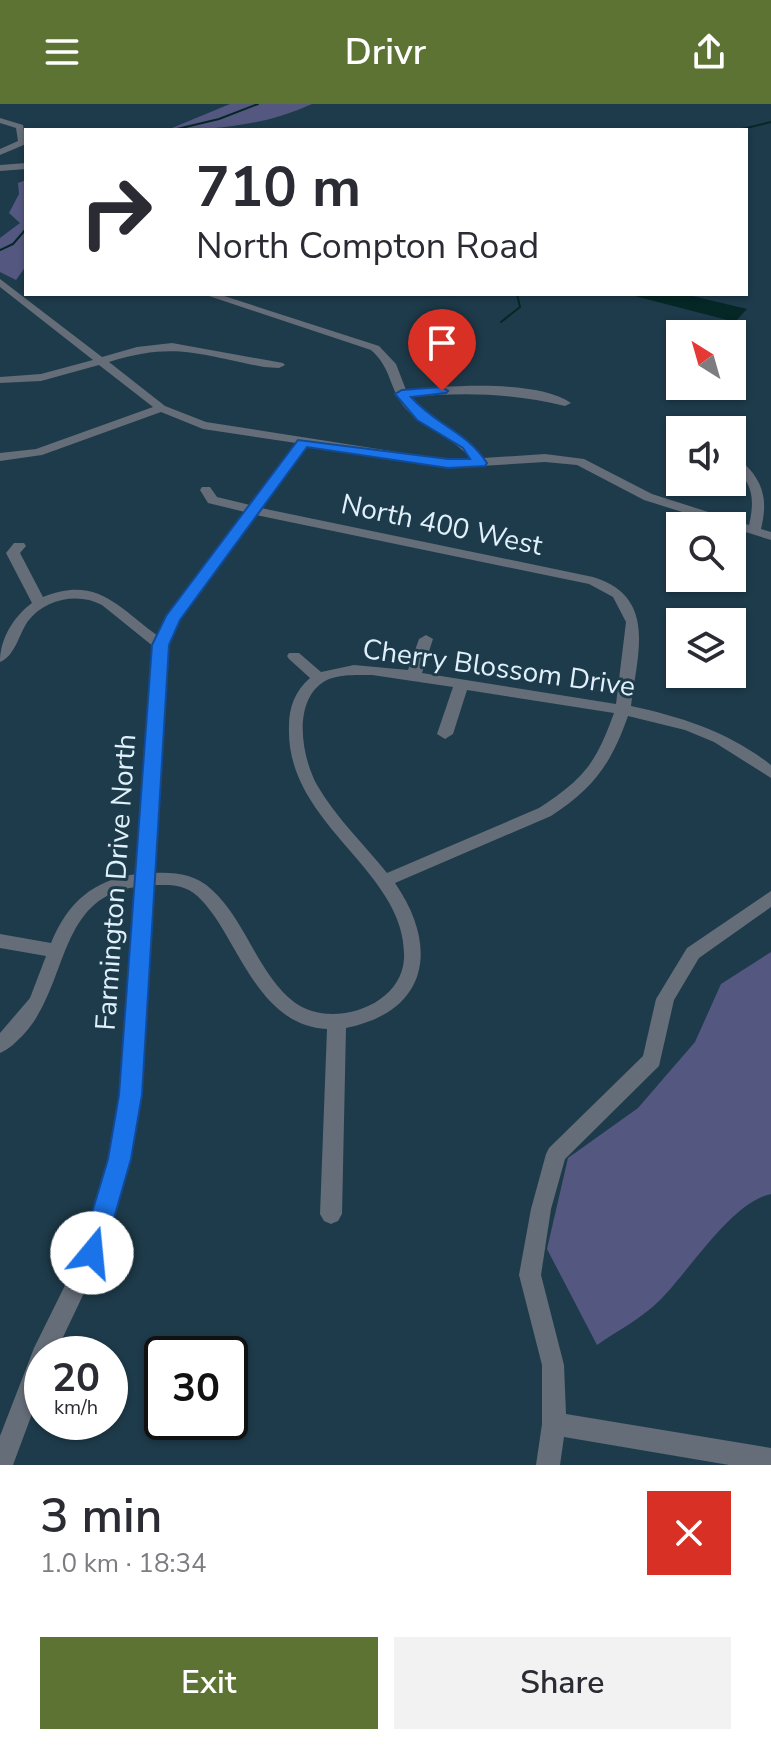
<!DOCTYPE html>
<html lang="en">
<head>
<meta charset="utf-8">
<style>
  :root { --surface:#fff; --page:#f2f2f3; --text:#2b2b33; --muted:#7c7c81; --accent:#5d7333 }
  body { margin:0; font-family:"Nunito Sans",sans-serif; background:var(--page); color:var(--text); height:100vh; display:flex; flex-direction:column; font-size:30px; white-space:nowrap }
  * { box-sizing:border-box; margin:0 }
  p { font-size:26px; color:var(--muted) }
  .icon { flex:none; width:44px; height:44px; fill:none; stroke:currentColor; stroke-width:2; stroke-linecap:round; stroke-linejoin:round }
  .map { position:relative; height:1361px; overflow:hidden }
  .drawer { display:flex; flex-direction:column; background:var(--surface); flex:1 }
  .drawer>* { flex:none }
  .guide { position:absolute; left:24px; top:24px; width:724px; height:168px; border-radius:0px; box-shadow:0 2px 6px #0004; background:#fff; color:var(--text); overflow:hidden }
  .needle { width:52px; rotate:323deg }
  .fabs { position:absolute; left:666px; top:216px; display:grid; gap:16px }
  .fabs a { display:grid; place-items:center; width:80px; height:80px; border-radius:0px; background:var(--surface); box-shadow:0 2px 6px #0004; font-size:40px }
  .speed { position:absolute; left:24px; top:1232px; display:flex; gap:16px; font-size:40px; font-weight:700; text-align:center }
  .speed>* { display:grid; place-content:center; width:104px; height:104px; border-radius:50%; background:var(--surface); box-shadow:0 2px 6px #0004; line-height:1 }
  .speed small { font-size:20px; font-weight:400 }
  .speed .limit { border:4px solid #111; border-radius:12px; background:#fff; color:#111 }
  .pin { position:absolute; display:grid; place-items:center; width:68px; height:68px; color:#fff; margin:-82px -34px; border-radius:50% 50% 50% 0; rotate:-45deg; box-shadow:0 0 8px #0007 }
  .pin .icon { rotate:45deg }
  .me { position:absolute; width:88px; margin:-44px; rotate:17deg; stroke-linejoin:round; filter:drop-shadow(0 0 6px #0008) }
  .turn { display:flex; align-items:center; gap:28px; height:168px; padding:0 40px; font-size:36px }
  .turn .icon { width:104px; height:104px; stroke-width:2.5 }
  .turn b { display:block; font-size:56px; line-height:68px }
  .round { display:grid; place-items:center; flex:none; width:84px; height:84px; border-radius:0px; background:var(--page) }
  .summary { display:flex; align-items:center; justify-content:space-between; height:136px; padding:0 40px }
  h1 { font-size:48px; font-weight:600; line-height:60px }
  .primary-button { display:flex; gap:16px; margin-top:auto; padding:16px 40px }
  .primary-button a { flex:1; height:92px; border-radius:0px; background:var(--accent); color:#fff; font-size:32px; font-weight:600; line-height:92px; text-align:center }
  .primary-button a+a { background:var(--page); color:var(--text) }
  header { display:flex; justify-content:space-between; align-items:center; height:104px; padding:0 40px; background:var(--accent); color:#fff; font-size:36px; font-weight:600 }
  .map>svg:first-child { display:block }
  .green { fill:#545880 }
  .water { fill:#052726 }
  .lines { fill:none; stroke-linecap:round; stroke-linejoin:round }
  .stream { stroke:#052726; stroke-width:2 }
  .minor { fill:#656d78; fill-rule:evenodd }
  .route { fill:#1a73e8; stroke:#114b97; stroke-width:2 }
  .labels { text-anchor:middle; stroke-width:6; stroke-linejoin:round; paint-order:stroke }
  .street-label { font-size:28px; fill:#e0f1fb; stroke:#1e3b4b }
</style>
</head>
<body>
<header><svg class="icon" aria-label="menu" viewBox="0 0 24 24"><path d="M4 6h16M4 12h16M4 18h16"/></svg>Drivr<svg class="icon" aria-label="share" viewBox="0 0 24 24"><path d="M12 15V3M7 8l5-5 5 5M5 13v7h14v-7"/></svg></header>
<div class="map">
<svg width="771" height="1361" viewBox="0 0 771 1361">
  <rect width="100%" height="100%" fill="#1e3b4b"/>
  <!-- green -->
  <g class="green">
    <path d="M230 0H312C266 21 217 26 167 26Z"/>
    <path d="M26 76V162L16 176 0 168V134L20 119 9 109 19 90 18 79Z"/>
    <path d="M771 848V1090C731 1098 688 1169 659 1197 642 1214 617 1227 597 1241L547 1145 568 1054 638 1004 695 938 721 880Z"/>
  </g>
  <!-- water -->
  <path class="water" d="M627 190H684L747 205 735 218Z"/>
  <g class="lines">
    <!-- stream -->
    <g class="stream">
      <path d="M173 26 219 15 258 0"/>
      <path d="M738 26 771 18"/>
      <path d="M0 146 13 140 26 125"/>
      <path d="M501 218 520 203 517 190"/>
    </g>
    <!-- minor -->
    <g class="minor">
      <path d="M0 14 23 21 26 40 0 51V45L18 37 16 24 0 19Z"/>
      <path d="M26 59V65L0 67V61Z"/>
      <path d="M0 175 102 253 137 243 172 239 283 259 285 261 279 264 264 263C200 251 175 237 109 258L165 302 206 318 448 356 471 355C453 333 425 325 406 305 389 286 392 264 371 246L203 190H218L379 242 396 260 406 286C448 282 536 275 571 299L565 302C513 289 463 288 409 293 429 319 462 328 483 354L545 350 584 355 652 390 749 421C755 395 753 379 732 361V351L736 352C762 374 769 392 761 425L771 428V436L644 396 577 361 545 358 448 364 307 341 261 404 593 473C658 493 637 550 631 602 682 613 729 628 771 661V674L714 638 685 626 628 612C611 660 594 684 551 712L395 779C439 843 429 907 346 924L342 1110 338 1117 331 1120 324 1117 320 1110 327 925C266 922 244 856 215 813 207 802 197 788 184 784 175 780 163 781 154 781L141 991 130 1055 103 1149 55 1250H42V1283L13 1361H0V1332L34 1244 82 1147 110 1055 121 991 136 783C57 793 69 881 24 930 17 937 10 945 0 949V929L30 894 46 852 0 844V830L51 839C68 798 93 776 137 770L154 543 102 501C78 488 45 495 28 517 19 530 15 552 0 558 0 535 13 513 32 499L6 449 14 439H24L26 442 20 449 43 493C97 471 118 503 158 532L167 512 245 408 208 399 200 386 202 383H210L217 393 250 401 296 339 203 325 161 308 42 351 0 357V349L36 345 153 303 99 261 41 277 0 279V273L41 270 93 256 0 183ZM256 411 589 480 613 493 626 518 616 600 422 569 433 535 426 531 419 535 408 566 354 561 321 568 299 549H289L287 552 289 555 310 574C295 587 289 603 289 622 285 722 408 766 404 855 401 904 329 925 294 898 257 869 246 816 211 785 195 770 175 768 154 769L168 541 179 516ZM372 571 453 583 437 630 445 635 453 630 467 586 614 609C596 659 584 675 539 704L387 769C364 740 336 714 317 681 301 652 291 592 329 575 342 570 358 571 372 571Z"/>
      <path d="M771 787V803L699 854 674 896 659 962 565 1055 551 1105 541 1171 564 1261 566 1310 771 1344V1361H729L564 1333 560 1361H536L542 1320V1261L519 1171 531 1105 546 1050 549 1044 643 952 656 895 687 844Z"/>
    </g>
  </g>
  <!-- route -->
  <path class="route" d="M442 283 448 287 446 289 411 293C437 322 465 326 487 359L485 362 448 364 307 343 180 516 169 541 142 991 131 1055 104 1149 100 1157 92 1161 83 1157 80 1149 108 1055 119 991 152 541 166 512 298 336 448 355H470L463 344 417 316 395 290 402 286Z"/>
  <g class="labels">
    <!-- street labels -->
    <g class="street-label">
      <text transform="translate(442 420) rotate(12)" y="10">North 400 West</text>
      <text transform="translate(499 563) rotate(8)" y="10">Cherry Blossom Drive</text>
      <text transform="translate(115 778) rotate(-86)" y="10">Farmington Drive North</text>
    </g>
  </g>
</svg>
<div class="fabs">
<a><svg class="needle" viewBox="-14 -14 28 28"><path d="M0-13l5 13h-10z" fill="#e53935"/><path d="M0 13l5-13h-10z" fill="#7c7c81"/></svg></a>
<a><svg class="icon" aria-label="sound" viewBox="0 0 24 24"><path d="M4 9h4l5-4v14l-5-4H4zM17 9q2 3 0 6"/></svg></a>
<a><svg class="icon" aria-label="search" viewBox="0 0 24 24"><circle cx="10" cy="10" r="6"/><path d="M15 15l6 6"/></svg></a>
<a><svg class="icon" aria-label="layers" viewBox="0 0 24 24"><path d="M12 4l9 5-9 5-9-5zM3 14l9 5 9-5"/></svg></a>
</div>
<div class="speed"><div>20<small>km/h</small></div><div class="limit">30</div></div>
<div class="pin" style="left:442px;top:287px;background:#d93025"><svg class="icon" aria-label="arrive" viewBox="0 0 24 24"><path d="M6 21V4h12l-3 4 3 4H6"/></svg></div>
<svg class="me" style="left:92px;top:1149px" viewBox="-20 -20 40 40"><circle r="19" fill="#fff"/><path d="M0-13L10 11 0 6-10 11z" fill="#1a73e8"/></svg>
<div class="guide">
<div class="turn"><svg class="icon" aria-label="right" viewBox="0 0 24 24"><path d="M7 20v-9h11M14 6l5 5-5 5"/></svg><div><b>710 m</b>North Compton Road</div></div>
</div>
</div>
<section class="drawer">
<div class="summary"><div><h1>3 min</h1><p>1.0 km · 18:34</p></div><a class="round" style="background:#d93025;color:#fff"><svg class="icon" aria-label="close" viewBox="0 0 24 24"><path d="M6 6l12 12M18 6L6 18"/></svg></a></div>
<div class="primary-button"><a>Exit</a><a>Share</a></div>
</section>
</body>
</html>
